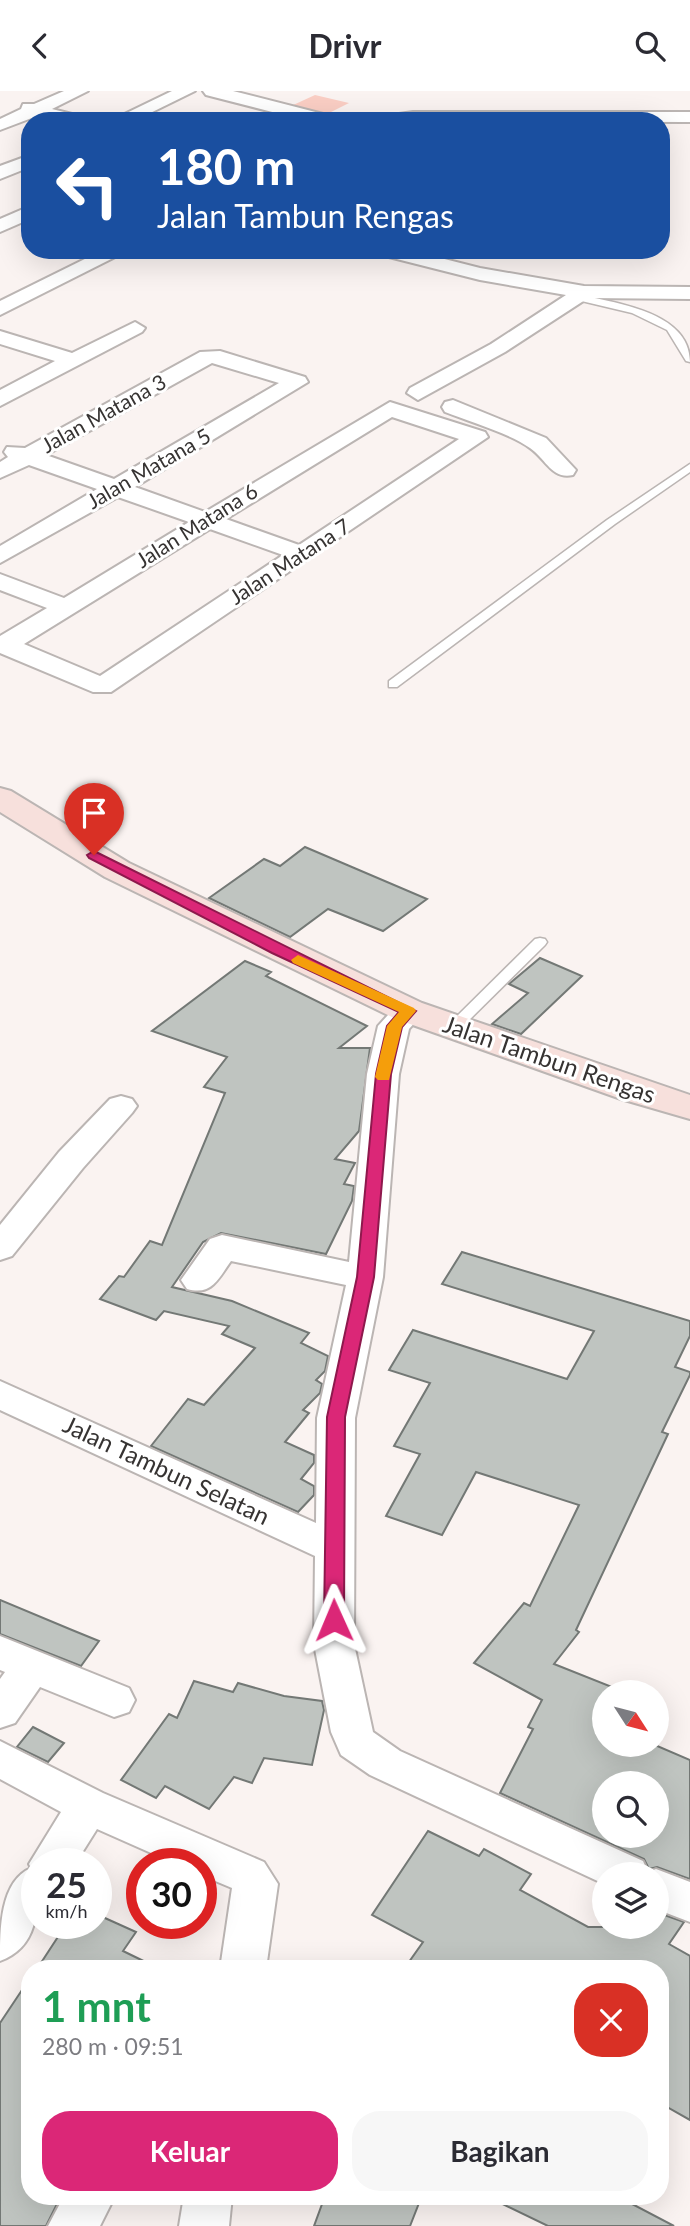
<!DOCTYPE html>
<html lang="id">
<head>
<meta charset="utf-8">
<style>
  :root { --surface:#fff; --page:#f7f7f7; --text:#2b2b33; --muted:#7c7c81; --accent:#db2777 }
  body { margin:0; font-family:Lato,sans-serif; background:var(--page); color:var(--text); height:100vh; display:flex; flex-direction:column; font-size:26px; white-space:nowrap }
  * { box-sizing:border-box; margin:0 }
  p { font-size:23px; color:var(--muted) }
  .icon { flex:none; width:38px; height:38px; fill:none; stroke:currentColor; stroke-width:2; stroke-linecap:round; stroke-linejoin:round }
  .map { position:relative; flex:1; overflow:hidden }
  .side { position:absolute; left:21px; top:1869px; width:648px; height:245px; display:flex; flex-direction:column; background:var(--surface); border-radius:28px; box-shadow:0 7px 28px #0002 }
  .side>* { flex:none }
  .guide { position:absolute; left:21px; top:21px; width:649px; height:147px; border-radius:28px; box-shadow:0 7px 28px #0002; background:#1a4fa0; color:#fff; overflow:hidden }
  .needle { width:46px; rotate:126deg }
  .buttons { position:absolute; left:592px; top:1589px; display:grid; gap:14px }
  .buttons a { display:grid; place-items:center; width:77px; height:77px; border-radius:50%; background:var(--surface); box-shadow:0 7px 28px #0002; font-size:35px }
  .speed { position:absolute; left:21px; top:1757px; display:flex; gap:14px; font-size:35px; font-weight:700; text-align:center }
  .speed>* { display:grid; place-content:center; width:91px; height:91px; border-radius:50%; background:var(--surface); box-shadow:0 7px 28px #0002; line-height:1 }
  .speed small { font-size:18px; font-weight:400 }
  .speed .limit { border:10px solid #d22; background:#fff; color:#111 }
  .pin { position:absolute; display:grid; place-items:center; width:60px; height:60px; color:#fff; margin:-72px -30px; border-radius:50% 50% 50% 0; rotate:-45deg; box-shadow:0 0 7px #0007 }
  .pin .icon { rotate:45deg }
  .me { position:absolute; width:77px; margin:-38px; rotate:359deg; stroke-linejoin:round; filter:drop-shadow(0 0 5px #0008) }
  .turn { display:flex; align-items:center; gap:24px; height:147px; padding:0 21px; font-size:32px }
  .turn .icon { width:91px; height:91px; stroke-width:2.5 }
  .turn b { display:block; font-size:49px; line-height:60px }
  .round { display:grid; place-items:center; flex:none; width:74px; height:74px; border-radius:28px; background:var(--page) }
  .headline { display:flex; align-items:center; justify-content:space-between; height:119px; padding:0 21px }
  h1 { font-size:42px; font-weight:700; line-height:52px; color:#1e9e55 }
  .primary-button { display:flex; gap:14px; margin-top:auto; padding:14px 21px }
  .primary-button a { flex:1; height:80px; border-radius:28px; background:var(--accent); color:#fff; font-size:28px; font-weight:700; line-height:80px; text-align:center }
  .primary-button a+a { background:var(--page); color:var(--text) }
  header { display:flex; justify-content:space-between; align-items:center; height:91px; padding:0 21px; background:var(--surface); font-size:32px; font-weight:700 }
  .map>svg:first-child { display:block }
  .green { fill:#facec4 }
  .building { fill:#bfc4c0; stroke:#737875; stroke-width:2; fill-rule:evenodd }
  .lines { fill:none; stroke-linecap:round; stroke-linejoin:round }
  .lane-casing { stroke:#bbb5b3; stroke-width:3 }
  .street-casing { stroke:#bbb5b3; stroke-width:4 }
  .secondary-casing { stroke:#bbb5b3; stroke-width:4 }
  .lane { fill:#fff; fill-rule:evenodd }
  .street { fill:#fff; fill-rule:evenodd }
  .secondary { fill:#f7e0dc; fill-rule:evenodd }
  .route { fill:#db2777; stroke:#8e194d; stroke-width:2 }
  .slow { fill:#f59e0b }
  .labels { text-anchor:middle; stroke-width:6; stroke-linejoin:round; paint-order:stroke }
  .far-street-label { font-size:21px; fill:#363332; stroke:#fff }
  .street-label { font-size:24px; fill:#363332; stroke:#fff }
</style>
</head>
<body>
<header><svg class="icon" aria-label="back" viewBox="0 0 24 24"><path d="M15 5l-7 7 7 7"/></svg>Drivr<svg class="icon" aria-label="search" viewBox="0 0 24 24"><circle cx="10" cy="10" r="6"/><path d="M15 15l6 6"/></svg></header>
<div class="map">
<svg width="690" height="2135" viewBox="0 0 690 2135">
  <rect width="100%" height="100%" fill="#faf3f1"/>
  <!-- green -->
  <path class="green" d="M315 4 349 12 325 24 291 15Z"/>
  <!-- building -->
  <g class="building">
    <path d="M305 756 427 808 383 840 328 818 290 846 209 807 264 768 280 775Z"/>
    <path d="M540 867 582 885 521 943 492 933 528 902 509 893Z"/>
    <path d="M245 870 271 881 266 885 367 935 339 957H370L359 1040 335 1068 355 1072 344 1093 354 1095 352 1110 326 1163 221 1142 203 1151 172 1196 232 1210 309 1242 301 1252 328 1265 325 1280 316 1289 322 1293 320 1302 303 1319 309 1322 285 1351 314 1364V1372L301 1388 314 1395V1404L298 1421 151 1355 188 1308 204 1314 255 1257 222 1243 229 1235 164 1220 156 1229 100 1208 119 1185 124 1186 150 1150 162 1154 225 1002 204 996 227 966 152 940Z"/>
    <path d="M462 1161 690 1230V1245L675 1276 690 1281V1284L662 1341 668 1343 576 1539 579 1541 554 1573 612 1596 610 1601H604V1654H655L690 1669V1788L657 1776 649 1778 644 1768 500 1702 533 1638 528 1636 542 1609 474 1572 524 1512 530 1515 579 1414 476 1381 442 1444 386 1425 420 1363 394 1355 430 1292 389 1279 413 1239 567 1288 594 1240 442 1193ZM604 1692H656V1745H604Z"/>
    <path d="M0 1509 72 1539 99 1550 81 1575 0 1543Z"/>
    <path d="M194 1590 233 1601 238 1592 284 1605 322 1610 324 1619 312 1674 264 1667 252 1692 234 1686 209 1718 165 1695 156 1707 121 1689 169 1623 177 1627Z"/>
    <path d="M33 1636 64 1652 48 1671 17 1656Z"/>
    <path d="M428 1740 479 1765 484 1758 531 1783 520 1799 588 1836H656V1821L684 1831 669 1853 690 1865V2029L660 2012V1878H404L423 1851 372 1824Z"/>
    <path d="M96 1823 136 1841 123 1860 160 1878H37L67 1832H96Z"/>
    <path d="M30 1887V2105H61L46 2135H0V1932Z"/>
    <path d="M325 2105H402L419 2112 410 2135H314Z"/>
    <path d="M486 2105H617L674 2135H548Z"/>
  </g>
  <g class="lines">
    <!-- lane casing -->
    <g class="lane-casing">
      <g id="lane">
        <path d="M576 203C614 212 690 220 690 271L686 270 667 239 632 222 573 208V204Z"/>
        <path d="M690 373V381L615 433 397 596H389V590L607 429Z"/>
        <path d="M540 847 545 848 547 851 545 854 457 941H447L445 938 447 935 535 848Z"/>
      </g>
    </g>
    <!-- street casing -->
    <g class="street-casing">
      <g id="street">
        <path d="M64 0H88L52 18 84 26 87 30H57L37 25 0 39V28L21 18 23 13H34Z"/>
        <path d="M172 0H195L134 30H110Z"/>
        <path d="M203 0H233L335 26 338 30H307L206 4Z"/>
        <path d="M413 21H690V31L376 30 385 25Z"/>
        <path d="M30 64V76L0 88V75Z"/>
        <path d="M30 115V128L0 141V128Z"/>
        <path d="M103 159H129L0 224V210Z"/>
        <path d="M374 159H409L480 177 584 195 690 196V208L588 207 505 261 418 309 407 302 410 297 491 253 566 204 480 189 377 163Z"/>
        <path d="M135 231 145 237 142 241 0 315V299L55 270 0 253V240L72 262Z"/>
        <path d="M220 260 305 286 308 291 135 396 205 421 390 311 485 341 488 346 111 601H93L0 562V545L47 517 0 499V483L64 507 189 431 118 406 0 472V455L97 398 29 374 0 387V371L8 366 4 361 7 356 25 357 200 261ZM212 272 279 292 114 388 46 364ZM392 326 459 348 299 454 226 428ZM210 438 283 464 100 585 24 553Z"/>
        <path d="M453 309 546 347 576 379 573 384C552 389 546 368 530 357 509 342 470 331 445 321L442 316 445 311Z"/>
        <path d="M409 910 420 913 425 920 409 938 399 983 383 1186 355 1327 354 1553 373 1641 400 1660 643 1770 648 1781 656 1778 690 1791V1831L656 1818V1783H604V1793L370 1684 341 1664 331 1641 314 1553 315 1465 0 1319V1290L316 1432 317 1327 346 1194 231 1170C218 1188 212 1205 187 1198L181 1189 210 1148 222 1144 349 1171 367 983 378 935 398 913Z"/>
        <path d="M121 1005 132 1008 137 1015 132 1022 83 1077 12 1165 0 1169V1134L59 1061 110 1008Z"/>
        <path d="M0 1545 129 1597 135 1609 129 1621 114 1626 40 1596 15 1632 0 1637V1588L5 1581 0 1579Z"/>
        <path d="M0 1650 103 1702 264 1771 278 1793 266 1878H220L232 1797 201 1784V1773H176L97 1738 75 1773H37C37 1811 43 1854 0 1870 0 1838 0 1790 31 1777L29 1773 61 1721 0 1688Z"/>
        <path d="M64 2105H115L100 2135H48Z"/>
        <path d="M184 2105H232L229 2135H179Z"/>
      </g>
    </g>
    <!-- secondary casing -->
    <g class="secondary-casing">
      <path id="secondary" d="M0 697 11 700 129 772 422 912 690 1004V1028L621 1008 396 928 105 786 0 721Z"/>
    </g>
    <!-- lane -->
    <use href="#lane" class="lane"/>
    <!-- street -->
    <use href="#street" class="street"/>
    <!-- secondary -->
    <use href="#secondary" class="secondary"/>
  </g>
  <!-- route -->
  <path class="route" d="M94 760 416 920 402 936 391 983 374 1186 345 1326 344 1529 341 1534H327L324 1529 327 1326 357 1186 376 983 387 935 399 921 272 862 89 767 87 764Z"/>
  <!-- slow -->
  <path class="slow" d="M298 864 414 917 416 920 402 936 389 989H378L375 986 387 935 399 921 293 872 291 869Z"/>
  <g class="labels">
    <!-- far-street labels -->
    <g class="far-street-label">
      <text transform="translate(104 323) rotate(-29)" y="7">Jalan Matana 3</text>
      <text transform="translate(149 378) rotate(-30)" y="7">Jalan Matana 5</text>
      <text transform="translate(197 435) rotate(-32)" y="7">Jalan Matana 6</text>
      <text transform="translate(290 471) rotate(-33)" y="7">Jalan Matana 7</text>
    </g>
    <!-- street labels -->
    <g class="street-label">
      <text transform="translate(549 969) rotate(19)" y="8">Jalan Tambun Rengas</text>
      <text transform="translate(166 1380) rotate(25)" y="8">Jalan Tambun Selatan</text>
    </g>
  </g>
</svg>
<div class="buttons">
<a><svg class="needle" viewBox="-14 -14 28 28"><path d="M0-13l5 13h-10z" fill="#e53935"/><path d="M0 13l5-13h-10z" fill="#7c7c81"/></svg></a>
<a><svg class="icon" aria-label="search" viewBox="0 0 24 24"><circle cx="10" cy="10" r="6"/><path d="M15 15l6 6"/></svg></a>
<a><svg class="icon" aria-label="layers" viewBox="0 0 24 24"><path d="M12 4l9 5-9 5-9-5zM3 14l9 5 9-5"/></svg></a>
</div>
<div class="speed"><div>25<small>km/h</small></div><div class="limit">30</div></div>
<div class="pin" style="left:94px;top:764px;background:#d93025"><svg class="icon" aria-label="arrive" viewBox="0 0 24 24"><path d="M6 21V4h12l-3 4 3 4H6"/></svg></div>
<svg class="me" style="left:334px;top:1529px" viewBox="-20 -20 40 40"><path d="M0-17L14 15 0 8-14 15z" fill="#db2777" stroke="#fff" stroke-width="4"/></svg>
<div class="guide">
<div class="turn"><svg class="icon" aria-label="left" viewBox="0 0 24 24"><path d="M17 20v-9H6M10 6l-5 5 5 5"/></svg><div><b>180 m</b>Jalan Tambun Rengas</div></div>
</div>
<section class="side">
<div class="headline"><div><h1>1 mnt</h1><p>280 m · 09:51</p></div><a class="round" style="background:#d93025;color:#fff"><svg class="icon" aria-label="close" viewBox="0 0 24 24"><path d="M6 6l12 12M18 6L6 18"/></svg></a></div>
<div class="primary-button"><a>Keluar</a><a>Bagikan</a></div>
</section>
</div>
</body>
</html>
